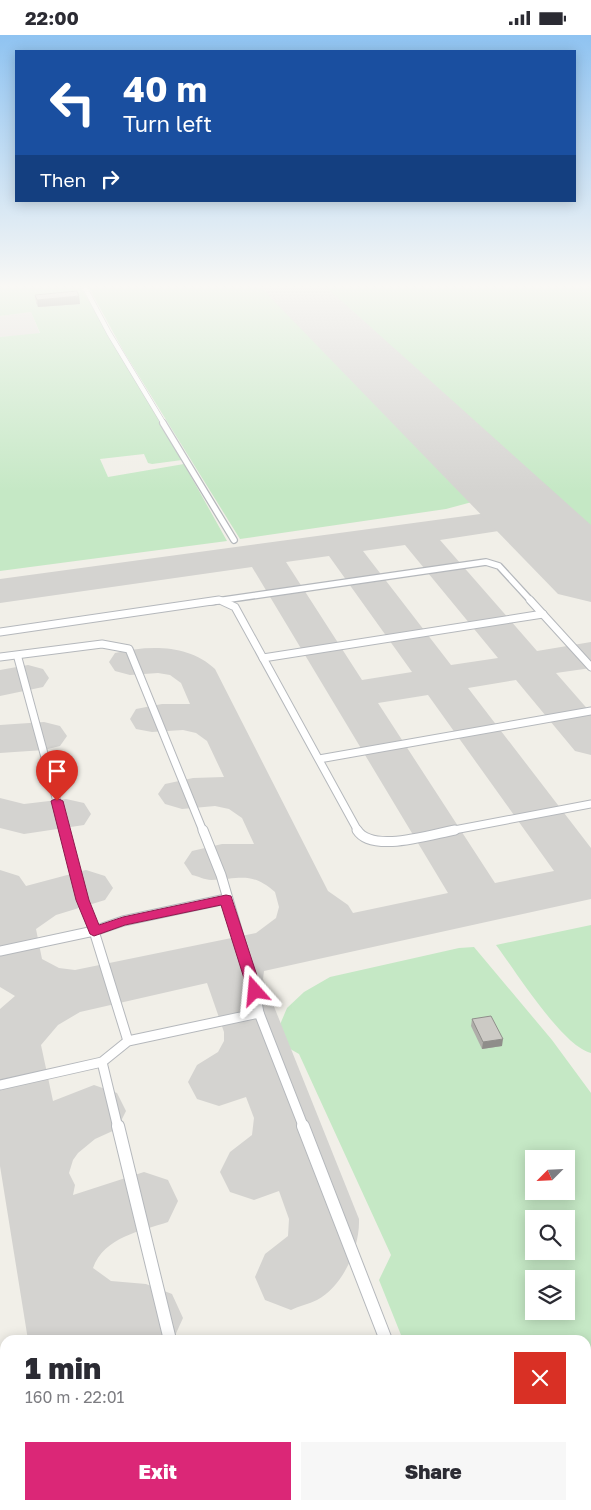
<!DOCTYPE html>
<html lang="en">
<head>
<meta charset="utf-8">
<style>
  :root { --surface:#fff; --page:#f7f7f7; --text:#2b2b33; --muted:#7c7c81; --accent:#db2777 }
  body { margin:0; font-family:"Golos Text",sans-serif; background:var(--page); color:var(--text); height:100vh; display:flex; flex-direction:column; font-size:19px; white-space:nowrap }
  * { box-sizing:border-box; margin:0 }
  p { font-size:16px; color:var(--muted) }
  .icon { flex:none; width:28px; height:28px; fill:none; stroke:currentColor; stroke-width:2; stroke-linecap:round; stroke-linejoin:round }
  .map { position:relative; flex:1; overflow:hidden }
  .sheet { position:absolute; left:0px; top:1300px; width:591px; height:175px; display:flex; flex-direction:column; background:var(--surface); border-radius:15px 15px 0 0; box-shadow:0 2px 12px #0003 }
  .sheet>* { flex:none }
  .top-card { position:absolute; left:15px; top:15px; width:561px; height:152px; border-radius:0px; box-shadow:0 2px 12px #0003; background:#1a4fa0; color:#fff; overflow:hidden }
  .needle { width:32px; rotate:246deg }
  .tools { position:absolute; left:525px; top:1115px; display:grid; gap:10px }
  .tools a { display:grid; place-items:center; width:50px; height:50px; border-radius:0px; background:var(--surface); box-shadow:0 2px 12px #0003; font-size:25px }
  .pin { position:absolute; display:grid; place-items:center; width:42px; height:42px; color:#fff; margin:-51px -21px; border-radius:50% 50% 50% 0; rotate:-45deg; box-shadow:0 0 5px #0007 }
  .pin .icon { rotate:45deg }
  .me { position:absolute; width:55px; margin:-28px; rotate:342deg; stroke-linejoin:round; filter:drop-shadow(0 0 4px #0008) }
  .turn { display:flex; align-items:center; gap:18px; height:105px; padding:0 25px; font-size:22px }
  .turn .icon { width:65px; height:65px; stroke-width:2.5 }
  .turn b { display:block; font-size:35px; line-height:42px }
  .then { display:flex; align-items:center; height:48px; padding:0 25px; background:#0003; gap:10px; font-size:19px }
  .round { display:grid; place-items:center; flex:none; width:52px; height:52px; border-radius:0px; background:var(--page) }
  .head { display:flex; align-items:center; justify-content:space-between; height:85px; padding:0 25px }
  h1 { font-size:30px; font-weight:800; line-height:38px }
  .primary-button { display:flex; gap:10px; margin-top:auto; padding:10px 25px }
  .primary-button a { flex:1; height:58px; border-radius:0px; background:var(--accent); color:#fff; font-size:20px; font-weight:800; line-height:58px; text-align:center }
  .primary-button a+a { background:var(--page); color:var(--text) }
  .status { display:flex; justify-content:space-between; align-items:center; height:35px; padding:0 25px; background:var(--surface); direction:ltr }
  .status svg { height:14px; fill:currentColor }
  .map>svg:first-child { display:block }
  .industrial { fill:#e0deda }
  .green { fill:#c5e8c5; fill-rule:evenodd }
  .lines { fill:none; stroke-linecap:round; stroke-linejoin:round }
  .taxiway { fill:#d4d3d0; fill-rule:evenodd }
  .runway { fill:#d4d3d0; fill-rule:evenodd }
  .service-far4-casing { stroke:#b5b8bc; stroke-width:5.5 }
  .service-far3-casing { stroke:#b5b8bc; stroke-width:8 }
  .service-far2-casing { stroke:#b5b8bc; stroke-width:9 }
  .service-far1-casing { stroke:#b5b8bc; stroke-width:11 }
  .service-casing { stroke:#b5b8bc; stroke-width:14 }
  .service-far4 { stroke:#fff; stroke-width:4.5 }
  .service-far3 { stroke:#fff; stroke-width:5.5 }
  .service-far2 { stroke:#fff; stroke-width:7 }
  .service-far1 { stroke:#fff; stroke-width:9 }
  .service { stroke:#fff; stroke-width:12 }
  .wall { fill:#afaea9 }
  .shaded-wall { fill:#8f8d8a }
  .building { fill:#cccac5; stroke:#8f8d8a }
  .route { fill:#db2777; stroke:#8e194d }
</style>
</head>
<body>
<div class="status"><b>22:00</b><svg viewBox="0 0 49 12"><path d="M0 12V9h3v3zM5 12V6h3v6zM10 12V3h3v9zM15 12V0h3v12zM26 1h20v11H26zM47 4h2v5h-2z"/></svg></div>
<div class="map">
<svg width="591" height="1475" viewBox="0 0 591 1475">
  <rect width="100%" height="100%" fill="#f1efe8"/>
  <!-- industrial -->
  <path class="industrial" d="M31 277 40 299 0 302V281Z"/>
  <!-- green -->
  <g class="green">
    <path d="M0 251H80L182 425 152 429 148 428 144 419 100 424 108 442 184 429 227 506 0 536V302L40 298 31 277 0 281Z"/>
    <path d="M88 251H261L472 467 446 474 240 504 124 317Z"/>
    <path d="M322 251H591V494Z"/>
    <path d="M591 890V1018C562 1011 515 935 496 910Z"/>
    <path d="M474 912 552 1005 591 1058V1475H471L469 1470H586V1305H403L379 1245 391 1220 299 1019 278 1007 276 999 287 973 304 957 330 942 459 913ZM534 1124H566V1156H534ZM534 1184H566V1216H534ZM534 1244H566V1276H534Z"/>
  </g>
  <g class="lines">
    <!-- taxiway -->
    <g class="taxiway">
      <path d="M532 472 544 475 549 482 544 489 440 505 537 616 591 607V633L556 638 591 678V720L575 716 516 645 468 653 591 813V864L264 936 263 944 359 1184C360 1213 343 1251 317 1265 309 1269 299 1271 291 1275L265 1265 255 1242 265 1219 288 1201 289 1184 279 1156 254 1165 230 1157 220 1137 230 1117 252 1100 254 1083 246 1062 219 1071 197 1064 188 1047 197 1030 218 1017 224 1006V997L207 948 80 977 58 990 41 1010 53 1066 94 1050 117 1058 126 1076 117 1094 95 1104 78 1118 73 1125 69 1138 75 1150 73 1160 144 1137 168 1145 178 1166 168 1187C141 1196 104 1202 93 1233L111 1246 146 1249 172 1259 183 1283 173 1305H28L0 1131V974L15 961 0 952V835L19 841 26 851 86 835 105 841 113 853 105 865 56 880 36 894 42 924 59 933 75 935 256 898 276 883 279 872 275 857C251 836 240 844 211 845 205 845 198 841 192 840L184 828 192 816 222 809H254L242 783 229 774 215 771 182 774 165 769 158 759 165 749 193 743 224 742 207 706 196 698 183 695 152 697 136 694 130 684 136 674 162 669H190L181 648 170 640 158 638 130 640 115 636 109 627 115 618C148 610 189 609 215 634L328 856 348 870 353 878 448 858 252 532 0 568V544ZM405 510 498 623 451 630 363 516ZM329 521 412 637 362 645 286 527ZM428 660 554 836 495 848 378 668Z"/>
      <path d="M28 630 43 634 49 643 43 652 0 661V635Z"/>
      <path d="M44 687 60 691 67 701 60 711 44 715 0 718V690Z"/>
      <path d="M0 763 24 769 66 764 84 768 91 779 84 790 24 799 0 793Z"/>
      <path d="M87 1470H171L169 1475H85Z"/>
    </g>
    <!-- runway -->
    <path class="runway" d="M262 251H325L591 490V567L558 559 271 263Z"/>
    <!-- service-far4 casing -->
    <g class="service-far4-casing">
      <path id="service-far4" d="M84 251 109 298 164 389"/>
    </g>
    <!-- service-far3 casing -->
    <g class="service-far3-casing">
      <g id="service-far3">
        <path d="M163 388 234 505"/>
        <path d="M210 567 486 527 499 531 532 567"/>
      </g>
    </g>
    <!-- service-far2 casing -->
    <g class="service-far2-casing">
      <g id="service-far2">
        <path d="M530 565 591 632"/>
        <path d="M222 566 235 572 358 796"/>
        <path d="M0 597 219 565"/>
        <path d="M0 622 102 609 129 614 203 796"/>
        <path d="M18 623 65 796"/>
        <path d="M263 623 543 579"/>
        <path d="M319 724 591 676"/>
        <path d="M449 796 591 769"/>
      </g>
    </g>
    <!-- service-far1 casing -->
    <g class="service-far1-casing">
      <g id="service-far1">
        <path d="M64 795 83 865 94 896 123 886 226 864"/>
        <path d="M203 795 221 840 255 956 259 978 304 1093"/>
        <path d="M357 795C372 819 432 799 455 795"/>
        <path d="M0 916 94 896 128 1006"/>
        <path d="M102 1027 118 1093"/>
        <path d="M0 1050 102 1027 128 1006 259 978"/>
      </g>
    </g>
    <!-- service casing -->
    <g class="service-casing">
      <g id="service">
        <path d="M118 1091 170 1305"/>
        <path d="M303 1091 386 1305"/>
        <path d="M0 1391 5 1389"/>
        <path d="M213 1470 214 1475"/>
        <path d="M451 1470 453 1475"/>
      </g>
    </g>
    <!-- service-far4 -->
    <use href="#service-far4" class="service-far4"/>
    <!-- service-far3 -->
    <use href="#service-far3" class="service-far3"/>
    <!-- service-far2 -->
    <use href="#service-far2" class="service-far2"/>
    <!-- service-far1 -->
    <use href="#service-far1" class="service-far1"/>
    <!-- service -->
    <use href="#service" class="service"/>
  </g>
  <!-- wall -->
  <g class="wall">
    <path d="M35 260 79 261 80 269 38 272 36 268Z"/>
    <path d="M472 984 502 1011 482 1014 471 991Z"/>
  </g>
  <!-- shaded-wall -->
  <g class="shaded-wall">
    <path d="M79 261 80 269 38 272 37 265Z"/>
    <path d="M503 1004 502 1011 482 1014 483 1007Z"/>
  </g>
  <!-- building -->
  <g class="building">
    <path d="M77 256 79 261 37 265 35 260Z"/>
    <path d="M491 981 503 1004 483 1007 472 984Z"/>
  </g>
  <!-- sky -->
  <linearGradient id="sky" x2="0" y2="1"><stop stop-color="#8fc3f1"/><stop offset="0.55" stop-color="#f9f8f5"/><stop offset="1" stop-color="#f9f8f5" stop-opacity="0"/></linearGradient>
  <rect width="591" height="457" fill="url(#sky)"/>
  <!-- route -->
  <path class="route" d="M57 763 63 766 89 865 99 890 123 882 226 860 231 861 262 956 260 960H250L248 956 221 870 125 890 94 901 90 899 76 865 51 766Z"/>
</svg>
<div class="tools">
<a><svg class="needle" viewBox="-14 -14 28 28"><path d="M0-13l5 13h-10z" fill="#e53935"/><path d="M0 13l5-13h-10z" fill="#7c7c81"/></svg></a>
<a><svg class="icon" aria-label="search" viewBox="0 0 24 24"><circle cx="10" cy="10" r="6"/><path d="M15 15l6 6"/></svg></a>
<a><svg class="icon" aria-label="layers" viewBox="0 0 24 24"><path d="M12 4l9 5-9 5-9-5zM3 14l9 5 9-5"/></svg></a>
</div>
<div class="pin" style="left:57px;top:766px;background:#d93025"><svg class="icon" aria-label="arrive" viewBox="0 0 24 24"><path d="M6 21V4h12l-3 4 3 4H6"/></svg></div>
<svg class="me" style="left:255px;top:956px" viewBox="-20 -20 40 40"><path d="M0-17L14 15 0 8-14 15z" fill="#db2777" stroke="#fff" stroke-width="4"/></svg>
<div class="top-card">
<div class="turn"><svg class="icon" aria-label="left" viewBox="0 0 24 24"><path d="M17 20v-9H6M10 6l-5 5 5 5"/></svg><div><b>40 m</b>Turn left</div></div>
<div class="then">Then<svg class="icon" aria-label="right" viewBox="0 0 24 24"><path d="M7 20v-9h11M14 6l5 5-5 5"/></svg></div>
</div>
<section class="sheet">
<div class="head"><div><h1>1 min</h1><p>160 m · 22:01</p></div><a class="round" style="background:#d93025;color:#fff"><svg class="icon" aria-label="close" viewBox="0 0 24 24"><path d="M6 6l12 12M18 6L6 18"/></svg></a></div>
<div class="primary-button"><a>Exit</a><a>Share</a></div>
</section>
</div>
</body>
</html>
